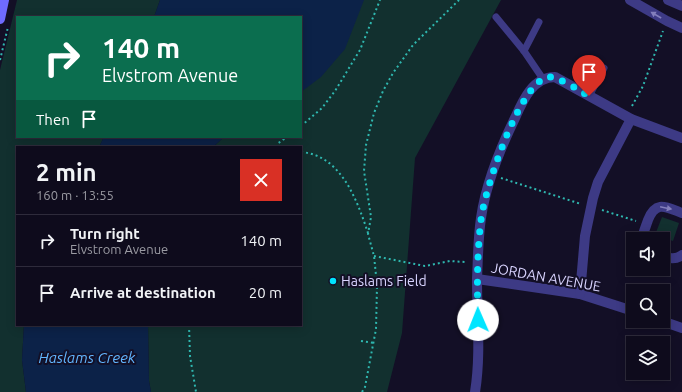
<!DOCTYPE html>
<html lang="en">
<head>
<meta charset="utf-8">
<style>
  :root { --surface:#0e0b1c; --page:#171425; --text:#f1f3f6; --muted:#9b9ba3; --line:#2e2b3b }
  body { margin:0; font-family:Ubuntu,sans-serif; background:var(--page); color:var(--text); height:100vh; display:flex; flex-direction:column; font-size:15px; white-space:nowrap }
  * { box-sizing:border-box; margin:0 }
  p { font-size:13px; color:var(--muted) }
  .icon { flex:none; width:22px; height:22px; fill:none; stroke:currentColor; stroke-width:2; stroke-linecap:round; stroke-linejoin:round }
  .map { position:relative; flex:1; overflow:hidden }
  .drawer { position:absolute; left:16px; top:146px; width:286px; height:180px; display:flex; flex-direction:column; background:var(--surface); border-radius:0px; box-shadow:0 2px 10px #0003,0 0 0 1px var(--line) }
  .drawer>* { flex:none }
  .hud { position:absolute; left:16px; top:16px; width:286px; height:122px; border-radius:0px; box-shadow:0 2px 10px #0003,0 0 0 1px var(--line); background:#0b6e4f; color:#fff; overflow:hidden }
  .tools { position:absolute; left:626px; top:232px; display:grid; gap:8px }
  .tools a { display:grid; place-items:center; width:44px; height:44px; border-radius:0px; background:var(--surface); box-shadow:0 2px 10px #0003,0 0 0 1px var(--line); font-size:20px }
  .pin { position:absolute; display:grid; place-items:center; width:34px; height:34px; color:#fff; margin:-41px -17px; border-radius:50% 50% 50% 0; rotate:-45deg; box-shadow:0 0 4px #0007 }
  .pin .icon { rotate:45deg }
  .me { position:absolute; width:44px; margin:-22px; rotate:359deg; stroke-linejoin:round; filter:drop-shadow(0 0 3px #0008) }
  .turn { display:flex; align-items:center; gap:14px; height:84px; padding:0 20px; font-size:18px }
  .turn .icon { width:52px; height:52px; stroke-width:2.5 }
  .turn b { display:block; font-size:28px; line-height:34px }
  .then { display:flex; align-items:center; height:38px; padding:0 20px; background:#0003; gap:8px; font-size:15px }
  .round { display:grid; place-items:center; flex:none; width:42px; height:42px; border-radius:0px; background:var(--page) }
  .overview { display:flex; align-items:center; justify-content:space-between; height:68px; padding:0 20px }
  h1 { font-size:24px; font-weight:700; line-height:30px }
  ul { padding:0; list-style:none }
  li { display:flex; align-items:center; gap:12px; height:52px; padding:0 20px; border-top:1px solid var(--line) }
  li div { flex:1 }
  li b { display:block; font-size:15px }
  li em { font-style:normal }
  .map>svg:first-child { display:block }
  .green { fill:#12302f }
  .water { fill:#0c2248 }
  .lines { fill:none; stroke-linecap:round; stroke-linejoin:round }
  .path { stroke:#2fb8b0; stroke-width:2; stroke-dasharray:2 3; stroke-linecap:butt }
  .service { stroke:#3d3a85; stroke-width:7 }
  .minor { stroke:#3d3a85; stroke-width:10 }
  .tertiary { stroke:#3d3a85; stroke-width:10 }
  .secondary { stroke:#6f6bff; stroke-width:10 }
  .oneway { fill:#837fbc }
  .route { stroke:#00e5ff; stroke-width:7; stroke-dasharray:0 12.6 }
  .poi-dot { fill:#00e5ff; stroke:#130f26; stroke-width:1.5 }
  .labels { text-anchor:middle; stroke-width:4; stroke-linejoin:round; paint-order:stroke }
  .street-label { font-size:14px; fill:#d9d4ff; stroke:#130f26 }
  .poi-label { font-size:14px; fill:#d9d4ff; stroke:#130f26; text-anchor:start }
  .water-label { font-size:15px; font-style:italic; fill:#62b6ff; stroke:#130f26 }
</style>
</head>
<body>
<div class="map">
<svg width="682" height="392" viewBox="0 0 682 392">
  <rect width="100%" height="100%" fill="#130f26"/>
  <!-- green -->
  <g class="green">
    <path d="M17 0H160L154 17H17V137H104L99 147H17V325H24L22 360 26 392H0V70Z"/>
    <path d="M363 0H501L415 158 402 333 387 392H151L149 381 148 325H301V147H213L224 137H301V90Z"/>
    <path d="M662 217 679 223 673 241 655 235Z"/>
  </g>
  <!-- water -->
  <g class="water">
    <path d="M160 0H364L345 49 321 77 301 92V17H154Z"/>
    <path d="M104 137H224L213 147H99Z"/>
    <path d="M24 325H148L149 381 151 392H26L22 360Z"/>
  </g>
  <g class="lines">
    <!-- path -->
    <g class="path">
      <path d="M0 60 8 27"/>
      <path d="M632 106 643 86 663 31"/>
      <path d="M301 126 322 108 335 91 360 50 380 0"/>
      <path d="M277 147V144L287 137"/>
      <path d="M301 152C341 155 357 200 368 233"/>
      <path d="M501 178 581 204"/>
      <path d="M602 210 636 221"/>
      <path d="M374 256 425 266 450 261 465 262 466 263"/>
      <path d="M189 325 190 356 196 392"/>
      <path d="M361 341 374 343"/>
      <path d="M362 392 365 387 376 329 377 285 374 256 368 234 371 217 364 171 366 145 374 113 383 91 393 73 413 45 459 0"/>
    </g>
    <!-- service -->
    <g class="service">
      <path d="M496 17 524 51 543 79"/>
      <path d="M524 51 539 22"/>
      <path d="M589 96 604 68"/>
    </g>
    <!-- minor -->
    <g class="minor">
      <path d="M642 239C643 233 646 226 648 220 656 200 666 207 682 213"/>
      <path d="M663 256C670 259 676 260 682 255"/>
      <path d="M477 279 580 294 633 311"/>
      <path d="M580 294 585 236 593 198 598 182 631 119"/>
      <path d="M662 321 682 328"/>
      <path d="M475 392C481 355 477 317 477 279 478 259 478 238 481 218 486 183 500 149 515 118 523 100 533 77 555 77L631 119 682 138"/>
    </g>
    <!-- tertiary -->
    <g class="tertiary">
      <path d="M630 0 667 21 682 28"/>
      <path d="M668 0 682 6"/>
    </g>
    <!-- secondary -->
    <path class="secondary" d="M0 19 4 0"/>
  </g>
  <!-- one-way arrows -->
  <defs><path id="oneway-solid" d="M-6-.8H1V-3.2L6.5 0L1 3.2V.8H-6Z"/></defs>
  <g class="oneway">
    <use href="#oneway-solid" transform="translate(656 15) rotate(-150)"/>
    <use href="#oneway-solid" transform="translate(666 208) rotate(12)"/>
  </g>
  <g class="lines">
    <!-- route -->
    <path class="route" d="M478 320C477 287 477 253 481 220 484 192 519 83 548 77 558 76 580 91 589 96"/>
  </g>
  <!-- markers -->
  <circle class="poi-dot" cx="333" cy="281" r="4"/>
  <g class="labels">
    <!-- street labels -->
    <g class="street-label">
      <text transform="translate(546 277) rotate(10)" y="5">JORDAN AVENUE</text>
    </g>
    <!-- poi labels -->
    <g class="poi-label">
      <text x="341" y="286">Haslams Field</text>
    </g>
    <!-- water labels -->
    <g class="water-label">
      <text x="87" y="363">Haslams Creek</text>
    </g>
  </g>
</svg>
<div class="tools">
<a><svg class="icon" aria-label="sound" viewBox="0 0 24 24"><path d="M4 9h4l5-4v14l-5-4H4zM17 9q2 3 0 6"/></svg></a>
<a><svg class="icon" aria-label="search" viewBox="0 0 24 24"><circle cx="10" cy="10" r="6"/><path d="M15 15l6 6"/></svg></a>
<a><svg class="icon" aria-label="layers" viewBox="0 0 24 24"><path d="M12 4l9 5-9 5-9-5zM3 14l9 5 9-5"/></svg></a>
</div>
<div class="pin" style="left:589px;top:96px;background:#d93025"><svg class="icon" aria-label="arrive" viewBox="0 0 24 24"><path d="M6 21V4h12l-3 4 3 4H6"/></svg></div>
<svg class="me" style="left:478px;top:320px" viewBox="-20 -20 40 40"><circle r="19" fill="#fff"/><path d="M0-13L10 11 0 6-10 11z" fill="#00e5ff"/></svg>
<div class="hud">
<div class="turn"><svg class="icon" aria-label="right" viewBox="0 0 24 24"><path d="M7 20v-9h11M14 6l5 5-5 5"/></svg><div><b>140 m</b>Elvstrom Avenue</div></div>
<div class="then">Then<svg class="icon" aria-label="arrive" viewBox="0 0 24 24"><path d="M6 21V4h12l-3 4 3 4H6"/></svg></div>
</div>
<section class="drawer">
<div class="overview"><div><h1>2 min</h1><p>160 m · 13:55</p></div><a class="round" style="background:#d93025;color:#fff"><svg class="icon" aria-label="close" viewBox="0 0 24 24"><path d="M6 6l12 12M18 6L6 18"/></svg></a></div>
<ul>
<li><svg class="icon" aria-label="right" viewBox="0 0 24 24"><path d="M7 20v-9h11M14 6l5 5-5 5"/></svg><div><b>Turn right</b><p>Elvstrom Avenue</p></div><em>140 m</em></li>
<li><svg class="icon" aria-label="arrive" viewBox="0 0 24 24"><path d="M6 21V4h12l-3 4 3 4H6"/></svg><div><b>Arrive at destination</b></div><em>20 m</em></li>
</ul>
</section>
</div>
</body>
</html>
